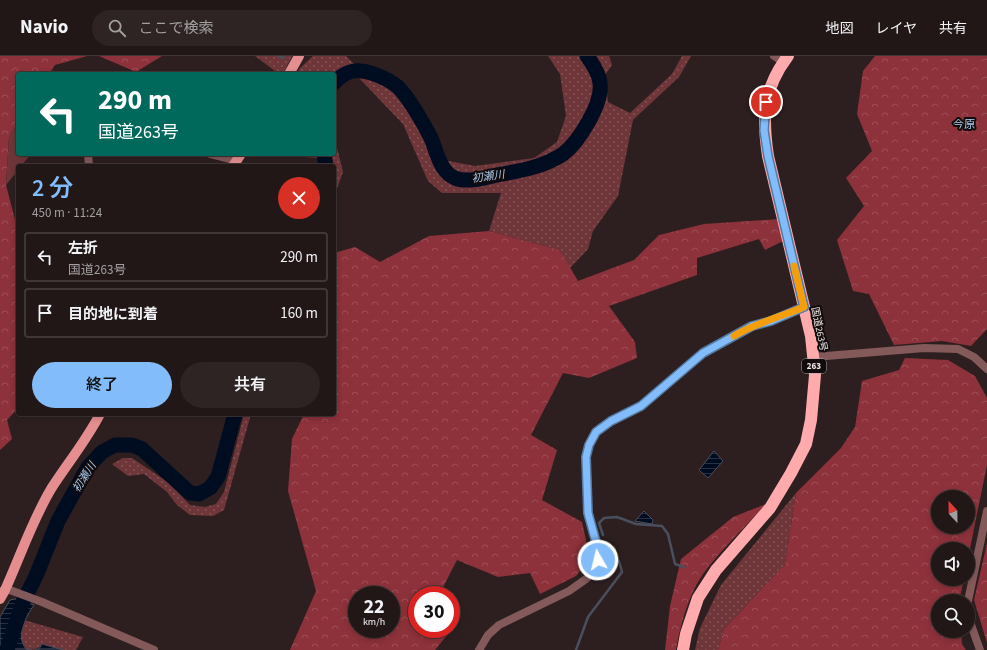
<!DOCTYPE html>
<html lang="ja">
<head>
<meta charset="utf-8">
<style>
  :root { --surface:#221717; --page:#2e2424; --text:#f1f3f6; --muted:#a29fa1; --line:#3f3636; --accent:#82bcfa }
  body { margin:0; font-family:"Source Sans 3","Noto Sans JP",sans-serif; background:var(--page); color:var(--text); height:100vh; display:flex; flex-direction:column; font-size:15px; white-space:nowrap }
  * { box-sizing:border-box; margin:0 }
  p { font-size:13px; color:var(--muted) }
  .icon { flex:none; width:22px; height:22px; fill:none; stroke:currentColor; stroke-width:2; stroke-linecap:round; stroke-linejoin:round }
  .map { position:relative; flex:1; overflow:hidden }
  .panel { position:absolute; left:16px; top:108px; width:320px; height:252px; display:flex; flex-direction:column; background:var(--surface); border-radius:4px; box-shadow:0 2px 6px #0003,0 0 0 1px var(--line) }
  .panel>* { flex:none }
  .banner { position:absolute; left:16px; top:16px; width:320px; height:84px; border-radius:4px; box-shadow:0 2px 6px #0003,0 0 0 1px var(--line); background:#00695c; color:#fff; overflow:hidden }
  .needle { width:26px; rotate:338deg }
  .fabs { position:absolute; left:931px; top:434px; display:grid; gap:8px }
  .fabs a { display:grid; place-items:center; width:44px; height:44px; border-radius:50%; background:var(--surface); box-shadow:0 2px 6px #0003,0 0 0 1px var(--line); font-size:20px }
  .speed { position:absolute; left:348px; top:530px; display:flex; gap:8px; font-size:20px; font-weight:700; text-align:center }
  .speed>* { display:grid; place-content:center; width:52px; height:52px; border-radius:50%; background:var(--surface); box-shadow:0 2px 6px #0003,0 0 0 1px var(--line); line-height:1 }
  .speed small { font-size:10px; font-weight:400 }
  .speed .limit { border:6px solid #d22; background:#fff; color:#111 }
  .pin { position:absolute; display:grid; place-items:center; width:34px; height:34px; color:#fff; margin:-17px; border:2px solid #fff; border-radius:50%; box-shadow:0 1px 4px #0007 }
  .me { position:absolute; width:44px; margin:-22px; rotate:352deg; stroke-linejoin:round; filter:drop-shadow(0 0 3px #0008) }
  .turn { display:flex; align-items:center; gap:14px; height:84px; padding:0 16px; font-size:18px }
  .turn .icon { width:52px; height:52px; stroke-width:2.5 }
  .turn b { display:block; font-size:28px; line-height:34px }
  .round { display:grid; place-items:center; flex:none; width:42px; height:42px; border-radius:21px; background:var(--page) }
  .head { display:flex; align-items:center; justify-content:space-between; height:68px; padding:0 16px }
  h1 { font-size:24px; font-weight:600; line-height:30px; color:var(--accent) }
  .primary-button { display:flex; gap:8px; margin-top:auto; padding:8px 16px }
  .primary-button a { flex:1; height:46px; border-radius:24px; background:var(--accent); color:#111; font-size:16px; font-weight:600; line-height:46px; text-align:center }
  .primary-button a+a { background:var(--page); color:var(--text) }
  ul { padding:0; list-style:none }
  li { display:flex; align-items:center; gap:12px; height:50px; margin:0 8px 6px; padding:0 8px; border:2px solid var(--line); border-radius:4px }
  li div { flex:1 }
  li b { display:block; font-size:15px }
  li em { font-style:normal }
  header { display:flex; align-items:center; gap:24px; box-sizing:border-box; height:56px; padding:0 20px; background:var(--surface); border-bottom:1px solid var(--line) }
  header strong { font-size:19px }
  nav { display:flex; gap:22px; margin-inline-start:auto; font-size:14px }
  .search { width:280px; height:36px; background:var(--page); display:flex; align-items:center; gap:10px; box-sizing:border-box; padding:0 14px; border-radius:22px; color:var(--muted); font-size:15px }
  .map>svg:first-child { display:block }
  .grass { fill:url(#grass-dots) }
  .forest { fill:url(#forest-crowns); fill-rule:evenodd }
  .garden { fill:#6f3639 }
  .water { fill:url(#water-rules); stroke:#494f5d }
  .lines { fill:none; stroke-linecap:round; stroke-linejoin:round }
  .stream { stroke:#494f5d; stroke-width:2.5 }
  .river { stroke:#000d21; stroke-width:15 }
  .minor { stroke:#84595a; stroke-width:8 }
  .major { stroke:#e58e90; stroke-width:10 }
  .highway { stroke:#ffaaac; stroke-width:12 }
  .route-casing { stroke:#547aa2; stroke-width:10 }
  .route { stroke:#82bcfa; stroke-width:7 }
  .slow { stroke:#f59e0b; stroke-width:7 }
  .labels { text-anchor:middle; stroke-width:4; stroke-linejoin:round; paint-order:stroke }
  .shield { fill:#110b0b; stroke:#aea6a6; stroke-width:1 }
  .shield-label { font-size:9px; font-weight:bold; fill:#f2e8e8 }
  .street-label { font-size:10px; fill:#f2e8e8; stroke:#110b0b }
  .neighbourhood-label { font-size:11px; fill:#b1d1f4; stroke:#110b0b }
  .water-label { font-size:11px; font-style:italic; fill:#a9caee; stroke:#110b0b }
</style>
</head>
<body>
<header>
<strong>Navio</strong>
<div class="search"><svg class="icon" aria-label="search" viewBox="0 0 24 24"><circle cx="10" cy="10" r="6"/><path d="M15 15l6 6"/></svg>ここで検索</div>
<nav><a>地図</a><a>レイヤ</a><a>共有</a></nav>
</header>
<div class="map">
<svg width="987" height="594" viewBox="0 0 987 594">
  <defs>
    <pattern id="grass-dots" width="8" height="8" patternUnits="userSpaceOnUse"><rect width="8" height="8" fill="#6f3639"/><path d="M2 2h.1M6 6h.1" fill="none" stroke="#845356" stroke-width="1.8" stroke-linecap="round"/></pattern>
    <pattern id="forest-crowns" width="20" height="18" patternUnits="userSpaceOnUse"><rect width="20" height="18" fill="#8d313a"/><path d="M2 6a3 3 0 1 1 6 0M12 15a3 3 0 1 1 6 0" fill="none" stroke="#9e4f56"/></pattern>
    <pattern id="water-rules" width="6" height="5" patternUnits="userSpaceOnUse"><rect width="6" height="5" fill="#000d21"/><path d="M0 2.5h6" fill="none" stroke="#263041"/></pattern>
  </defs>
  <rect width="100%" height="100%" fill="#2d1f1f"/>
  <!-- grass -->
  <g class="grass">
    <path d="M255 0H292L283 18H279Z"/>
    <path d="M313 0H346L357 11 406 36 433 82 443 104 475 110 534 102 557 86 566 60 560 18 548 0H609L612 9 605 19 608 46 630 57 672 18 682 0H691L679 21 633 64 618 140 593 175 588 193 570 212 560 194 489 175 501 137H442L428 125 403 68 359 22 348 23 334 35V18H298L299 13Z"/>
    <path d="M334 79 343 116 334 141V110H332L330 103 305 101V98H334Z"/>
    <path d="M244 358H251L224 454 213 460 190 459 177 449 167 436 144 418 128 420 112 408 123 402H132L169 427 190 449 205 451 216 448 224 436Z"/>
    <path d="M796 437 785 508 724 573 718 594H695L700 572 721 529Z"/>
    <path d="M24 564 83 581 76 594H63L42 588C37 594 33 594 26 593L21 584Z"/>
  </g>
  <!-- forest -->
  <g class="forest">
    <path d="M0 0H87L55 9 49 18H18V67L9 81 6 129 18 175V352L7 364 12 383 0 394Z"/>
    <path d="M99 0H162L136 16Z"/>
    <path d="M875 0H987V273L971 290 942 285 894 289 869 238 853 235 837 184 864 150 846 122 872 95 857 58 863 15Z"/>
    <path d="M779 163 783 185 765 194 759 183 697 202V219L609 250 635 286 637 302 589 322 563 317 531 379 557 394 542 444 582 466 590 503 576 520 540 538 530 517 498 521 457 504 439 539H417V573H451V557L458 566 435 594H290L316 535 288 435 292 383 304 358H334V197L355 191 380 206 429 180 489 175 560 194 578 225 634 204 659 179 704 168ZM357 539H391V573H357Z"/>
    <path d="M905 302 948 304 975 320 987 342V409L968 502V493H938V523H964L959 545H938V575H961L962 588 966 594H718L724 573 785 508 796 437 841 392 855 371 862 325 899 314ZM938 441H968V471H938Z"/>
    <path d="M766 448C746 470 724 491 706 514 689 536 681 567 676 594H665L670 550 681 503 733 461Z"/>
    <path d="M987 487V587L974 544Z"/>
  </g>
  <!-- garden -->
  <path class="garden" d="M18 67V98H31L21 110H18V114L6 129 9 81Z"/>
  <!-- water -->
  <g class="water">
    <path d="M714 395 723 405 708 422 699 414Z"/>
    <path d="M644 455 653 464 652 468 635 465Z"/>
    <path d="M15 543 34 549C26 561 15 579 26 593L32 594H0V561L10 544Z"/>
    <path d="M42 588 63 594H35L39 593Z"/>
  </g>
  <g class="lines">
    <!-- stream -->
    <g class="stream">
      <path d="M279 0 284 2"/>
      <path d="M603 479 599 467 604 462 617 461 636 468 662 470 668 478 675 508 684 511"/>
      <path d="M576 594 588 561 622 516 619 505 606 487"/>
    </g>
    <!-- river -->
    <g class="river">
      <path d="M334 27C345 15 356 12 371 17 380 20 391 25 398 31 409 42 424 68 431 82 437 96 440 116 455 122 467 127 485 122 497 119 519 115 544 111 563 98 579 86 603 47 600 27 599 17 593 8 587 0"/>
      <path d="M324 98 326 110"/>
      <path d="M7 594 23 546 36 520 58 465 88 411 102 396 115 389H132L142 393 190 437 199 438 210 432 218 421 235 358"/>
    </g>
    <!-- minor -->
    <g class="minor">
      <path d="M774 0 783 6"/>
      <path d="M88 98 89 110"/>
      <path d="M210 98 237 105"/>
      <path d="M814 301 924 292 958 293 974 301 987 313"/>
      <path d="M1 535 10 534 42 546 154 594"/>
      <path d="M968 545 987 455"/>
      <path d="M968 560 980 594"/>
      <path d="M479 594 488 579 499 569 569 535 586 523 595 513 598 504 596 485 588 457 586 401 589 389 596 376 611 365 641 350 703 297 752 270 771 265 804 251"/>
    </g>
    <!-- major -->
    <g class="major">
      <path d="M289 18 299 0"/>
      <path d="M233 110 241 98"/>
      <path d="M0 543 5 534C20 501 32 465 51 433 67 408 86 385 100 358"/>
    </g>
    <!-- highway -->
    <path class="highway" d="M683 594 686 578 698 542 716 514 770 452 791 417 806 388 811 364 815 319 811 280 768 100C762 61 763 33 788 0"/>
  </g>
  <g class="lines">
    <!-- route casing -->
    <g class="route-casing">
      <path id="route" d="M598 504 596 486 588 457 586 401 589 389 596 376 611 365 641 350 703 297 752 270 771 265 804 251 768 100 764 74 766 46"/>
    </g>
    <!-- route -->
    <use href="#route" class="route"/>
    <!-- slow -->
    <path class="slow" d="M734 280C756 267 780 261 804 251L794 210"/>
  </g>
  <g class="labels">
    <!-- shield labels -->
    <rect class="shield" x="802" y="303" width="24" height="14" rx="3"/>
    <g class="shield-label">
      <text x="814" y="313">263</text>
    </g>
    <!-- street labels -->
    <g class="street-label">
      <text transform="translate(820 273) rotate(78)" y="4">国道263号</text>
    </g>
    <!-- neighbourhood labels -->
    <g class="neighbourhood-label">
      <text x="964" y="72">今原</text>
    </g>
    <!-- water labels -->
    <g class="water-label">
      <text transform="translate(488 120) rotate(-8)" y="4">初瀬川</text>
      <text transform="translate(84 421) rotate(-57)" y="4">初瀬川</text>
    </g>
  </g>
</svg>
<div class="fabs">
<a><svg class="needle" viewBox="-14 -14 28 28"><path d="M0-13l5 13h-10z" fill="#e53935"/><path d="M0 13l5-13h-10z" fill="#a29fa1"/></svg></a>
<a><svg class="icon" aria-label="sound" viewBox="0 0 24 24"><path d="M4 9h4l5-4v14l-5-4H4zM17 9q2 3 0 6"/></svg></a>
<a><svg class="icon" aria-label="search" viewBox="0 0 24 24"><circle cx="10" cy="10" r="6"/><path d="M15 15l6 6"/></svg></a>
</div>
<div class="speed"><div>22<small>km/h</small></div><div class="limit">30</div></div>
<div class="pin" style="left:766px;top:46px;background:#d93025"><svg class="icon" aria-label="arrive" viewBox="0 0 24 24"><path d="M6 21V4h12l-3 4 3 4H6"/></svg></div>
<svg class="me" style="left:598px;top:504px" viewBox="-20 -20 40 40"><circle r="17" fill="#82bcfa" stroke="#fff" stroke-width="3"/><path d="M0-11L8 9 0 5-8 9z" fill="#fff"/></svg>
<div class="banner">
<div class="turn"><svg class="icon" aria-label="left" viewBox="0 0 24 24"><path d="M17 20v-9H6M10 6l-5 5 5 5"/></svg><div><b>290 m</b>国道263号</div></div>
</div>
<section class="panel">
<div class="head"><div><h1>2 分</h1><p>450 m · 11:24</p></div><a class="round" style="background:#d93025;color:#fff"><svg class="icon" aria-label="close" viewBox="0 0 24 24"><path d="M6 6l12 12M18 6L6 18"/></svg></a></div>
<ul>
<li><svg class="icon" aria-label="left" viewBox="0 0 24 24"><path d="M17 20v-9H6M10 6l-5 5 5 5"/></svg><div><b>左折</b><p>国道263号</p></div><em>290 m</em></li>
<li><svg class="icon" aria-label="arrive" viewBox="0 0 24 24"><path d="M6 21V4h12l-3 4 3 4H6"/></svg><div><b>目的地に到着</b></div><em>160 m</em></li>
</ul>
<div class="primary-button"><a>終了</a><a>共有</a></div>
</section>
</div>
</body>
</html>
